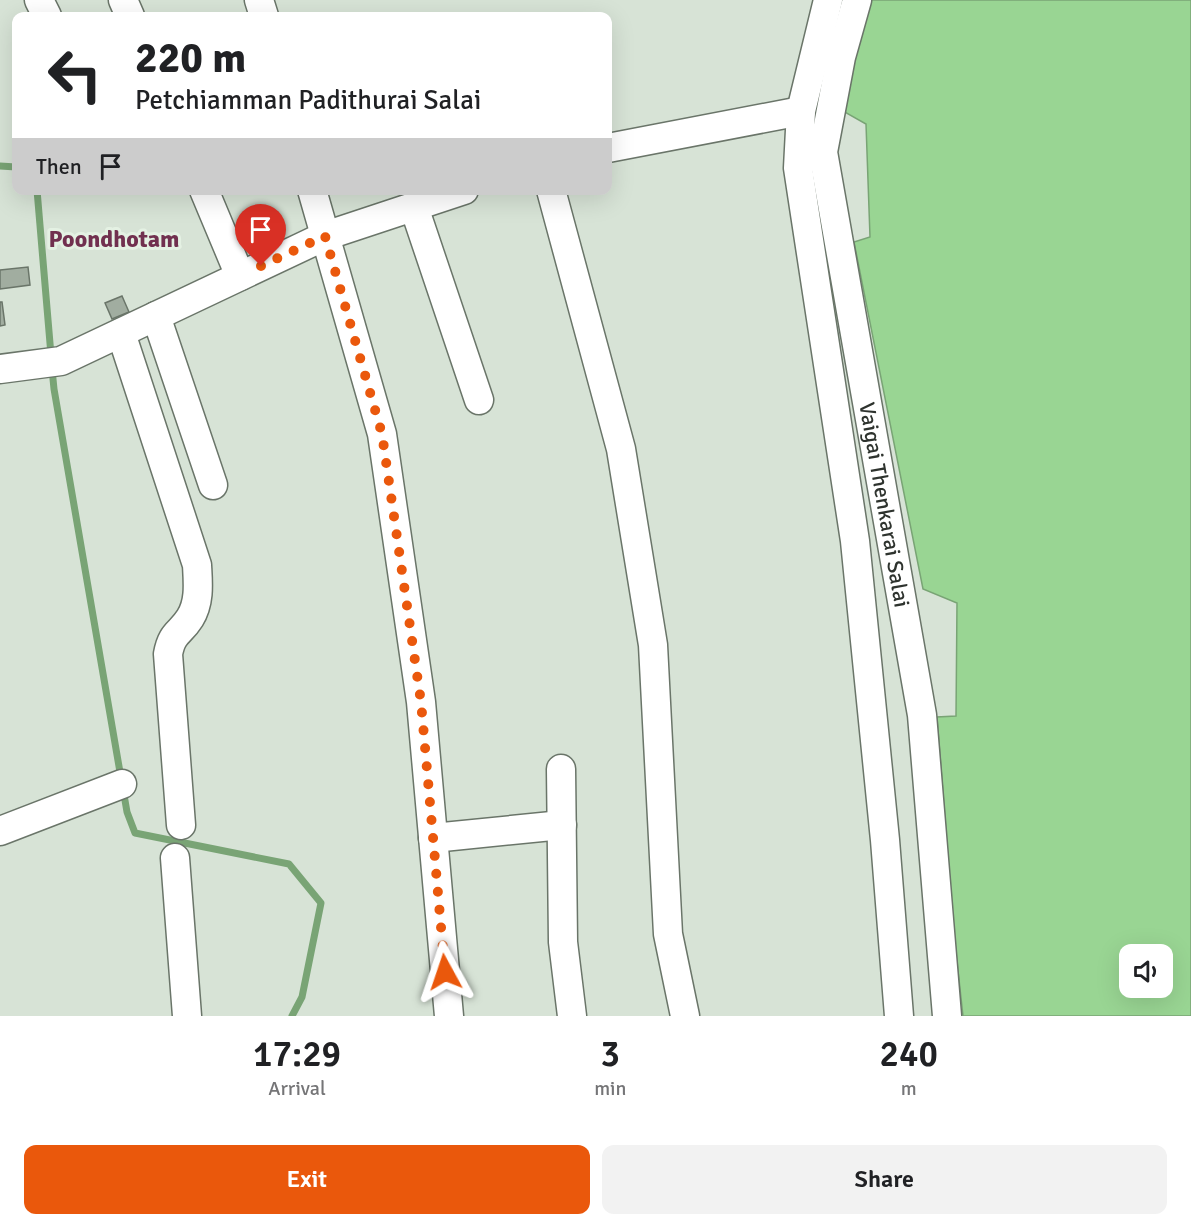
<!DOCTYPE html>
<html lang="en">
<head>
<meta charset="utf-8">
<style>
  :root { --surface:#fff; --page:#f2f2f2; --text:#202124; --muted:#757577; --accent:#ea580c }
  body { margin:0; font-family:Signika,sans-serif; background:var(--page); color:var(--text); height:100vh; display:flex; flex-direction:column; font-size:22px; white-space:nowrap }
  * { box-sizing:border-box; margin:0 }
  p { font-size:20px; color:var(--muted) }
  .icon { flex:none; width:33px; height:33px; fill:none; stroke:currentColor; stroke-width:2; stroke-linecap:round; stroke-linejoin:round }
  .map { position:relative; height:1016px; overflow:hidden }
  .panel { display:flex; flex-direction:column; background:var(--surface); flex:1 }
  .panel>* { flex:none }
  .banner { position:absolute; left:12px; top:12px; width:600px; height:183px; border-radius:12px; box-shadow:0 6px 24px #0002; background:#fff; color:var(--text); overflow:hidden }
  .fabs { position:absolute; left:1119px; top:944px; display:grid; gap:12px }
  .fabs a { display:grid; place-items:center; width:54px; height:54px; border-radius:12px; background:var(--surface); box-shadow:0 6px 24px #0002; font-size:30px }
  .pin { position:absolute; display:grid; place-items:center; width:51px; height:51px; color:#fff; margin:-62px -26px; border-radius:50% 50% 50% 0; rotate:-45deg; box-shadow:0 0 6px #0007 }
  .pin .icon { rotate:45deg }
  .me { position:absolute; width:66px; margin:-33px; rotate:355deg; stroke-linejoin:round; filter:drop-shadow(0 0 4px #0008) }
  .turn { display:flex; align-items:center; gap:21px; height:126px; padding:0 24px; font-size:27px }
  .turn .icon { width:78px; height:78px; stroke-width:2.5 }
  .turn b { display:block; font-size:42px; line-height:51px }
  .then { display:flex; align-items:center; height:57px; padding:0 24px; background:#0003; gap:12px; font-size:22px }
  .eta { display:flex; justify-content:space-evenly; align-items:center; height:102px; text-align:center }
  .eta b { font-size:36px; font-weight:600; line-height:42px }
  .primary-button { display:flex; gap:12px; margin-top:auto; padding:12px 24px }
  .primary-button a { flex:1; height:69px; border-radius:12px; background:var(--accent); color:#fff; font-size:24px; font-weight:600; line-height:69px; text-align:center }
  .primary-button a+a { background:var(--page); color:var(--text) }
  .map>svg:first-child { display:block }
  .water { fill:#99d593; stroke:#79a475; stroke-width:1.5; fill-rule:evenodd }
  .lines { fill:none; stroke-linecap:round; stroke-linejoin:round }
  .stream { stroke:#79a475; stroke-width:7 }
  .building { fill:#a1ada0; stroke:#6a7569; stroke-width:1.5 }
  .minor-casing { stroke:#6a7569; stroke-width:31 }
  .minor { stroke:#fff; stroke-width:28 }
  .route { stroke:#ea580c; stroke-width:10; stroke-dasharray:0 18 }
  .labels { text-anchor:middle; stroke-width:6; stroke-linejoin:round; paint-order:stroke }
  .street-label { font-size:22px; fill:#2e332e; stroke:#e4f1e3 }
  .neighbourhood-label { font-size:24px; font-weight:bold; fill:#71304f; stroke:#e4f1e3 }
</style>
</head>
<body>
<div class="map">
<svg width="1191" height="1016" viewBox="0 0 1191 1016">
  <rect width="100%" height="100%" fill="#d7e3d6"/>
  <!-- water -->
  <path class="water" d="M871 0H1191V1016H963L954 934 937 717 956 716 957 603 923 589 854 242 870 237 866 124 841 110ZM1130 954H1162V987H1130Z"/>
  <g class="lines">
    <!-- stream -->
    <g class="stream">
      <path d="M0 166 16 167"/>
      <path d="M37 190 51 355"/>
      <path d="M52 369 54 389 121 778"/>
      <path d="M123 789 127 812 135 833 289 864 321 903 302 997 292 1016"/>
    </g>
  </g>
  <!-- building -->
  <g class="building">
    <path d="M28 267 30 285 0 289V270Z"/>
    <path d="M122 296 129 312 112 319 105 303Z"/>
    <path d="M0 302H2L5 325 0 326Z"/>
  </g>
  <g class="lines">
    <!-- minor casing -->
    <g class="minor-casing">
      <g id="minor">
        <path d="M39 0 47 16"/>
        <path d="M123 0 130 16"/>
        <path d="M259 0 264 16"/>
        <path d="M828 0 801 111 798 168 855 541 885 840 899 1016"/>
        <path id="s1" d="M857 0 841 57 823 152 922 715 947 1016"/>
        <path d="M608 148 801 111"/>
        <path d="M204 190 240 276"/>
        <path d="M312 190 382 434 421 702 449 1016"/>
        <path d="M551 190 621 449 653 645 668 934 685 1016"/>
        <path d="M414 207 479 400"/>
        <path d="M156 316 213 485"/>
        <path d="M121 333 197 565C198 583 200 602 190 618 180 634 172 632 168 654L181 825"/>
        <path d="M0 369 61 361 325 236 464 190"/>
        <path d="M561 769 563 942 572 1016"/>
        <path d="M0 831 122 784"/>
        <path d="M433 838 562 825"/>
        <path d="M175 858 187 1016"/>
      </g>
    </g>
    <!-- minor -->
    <use href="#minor" class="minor"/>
  </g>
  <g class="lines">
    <!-- route -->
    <path class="route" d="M261 266 325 236 382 434 421 702 445 972"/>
  </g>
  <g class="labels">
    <!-- street labels -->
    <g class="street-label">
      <text dy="8" stroke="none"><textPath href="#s1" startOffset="514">Vaigai Thenkarai Salai</textPath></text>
    </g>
    <!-- neighbourhood labels -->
    <g class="neighbourhood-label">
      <text x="114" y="247">Poondhotam</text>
    </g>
  </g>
</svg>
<div class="fabs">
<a><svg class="icon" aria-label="sound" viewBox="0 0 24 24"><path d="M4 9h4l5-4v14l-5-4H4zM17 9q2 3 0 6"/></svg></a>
</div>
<div class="pin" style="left:261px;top:266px;background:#d93025"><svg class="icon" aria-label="arrive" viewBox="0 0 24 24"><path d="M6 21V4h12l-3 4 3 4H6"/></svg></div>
<svg class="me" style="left:445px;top:972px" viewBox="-20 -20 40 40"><path d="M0-17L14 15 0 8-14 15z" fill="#ea580c" stroke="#fff" stroke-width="4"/></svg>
<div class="banner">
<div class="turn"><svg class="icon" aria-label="left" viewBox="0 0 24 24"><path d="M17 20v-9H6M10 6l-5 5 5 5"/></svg><div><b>220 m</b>Petchiamman Padithurai Salai</div></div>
<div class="then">Then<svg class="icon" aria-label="arrive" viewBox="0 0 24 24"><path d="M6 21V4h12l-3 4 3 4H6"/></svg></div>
</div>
</div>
<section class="panel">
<div class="eta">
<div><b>17:29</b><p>Arrival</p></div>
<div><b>3</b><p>min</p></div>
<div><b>240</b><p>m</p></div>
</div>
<div class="primary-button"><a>Exit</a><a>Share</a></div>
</section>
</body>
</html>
